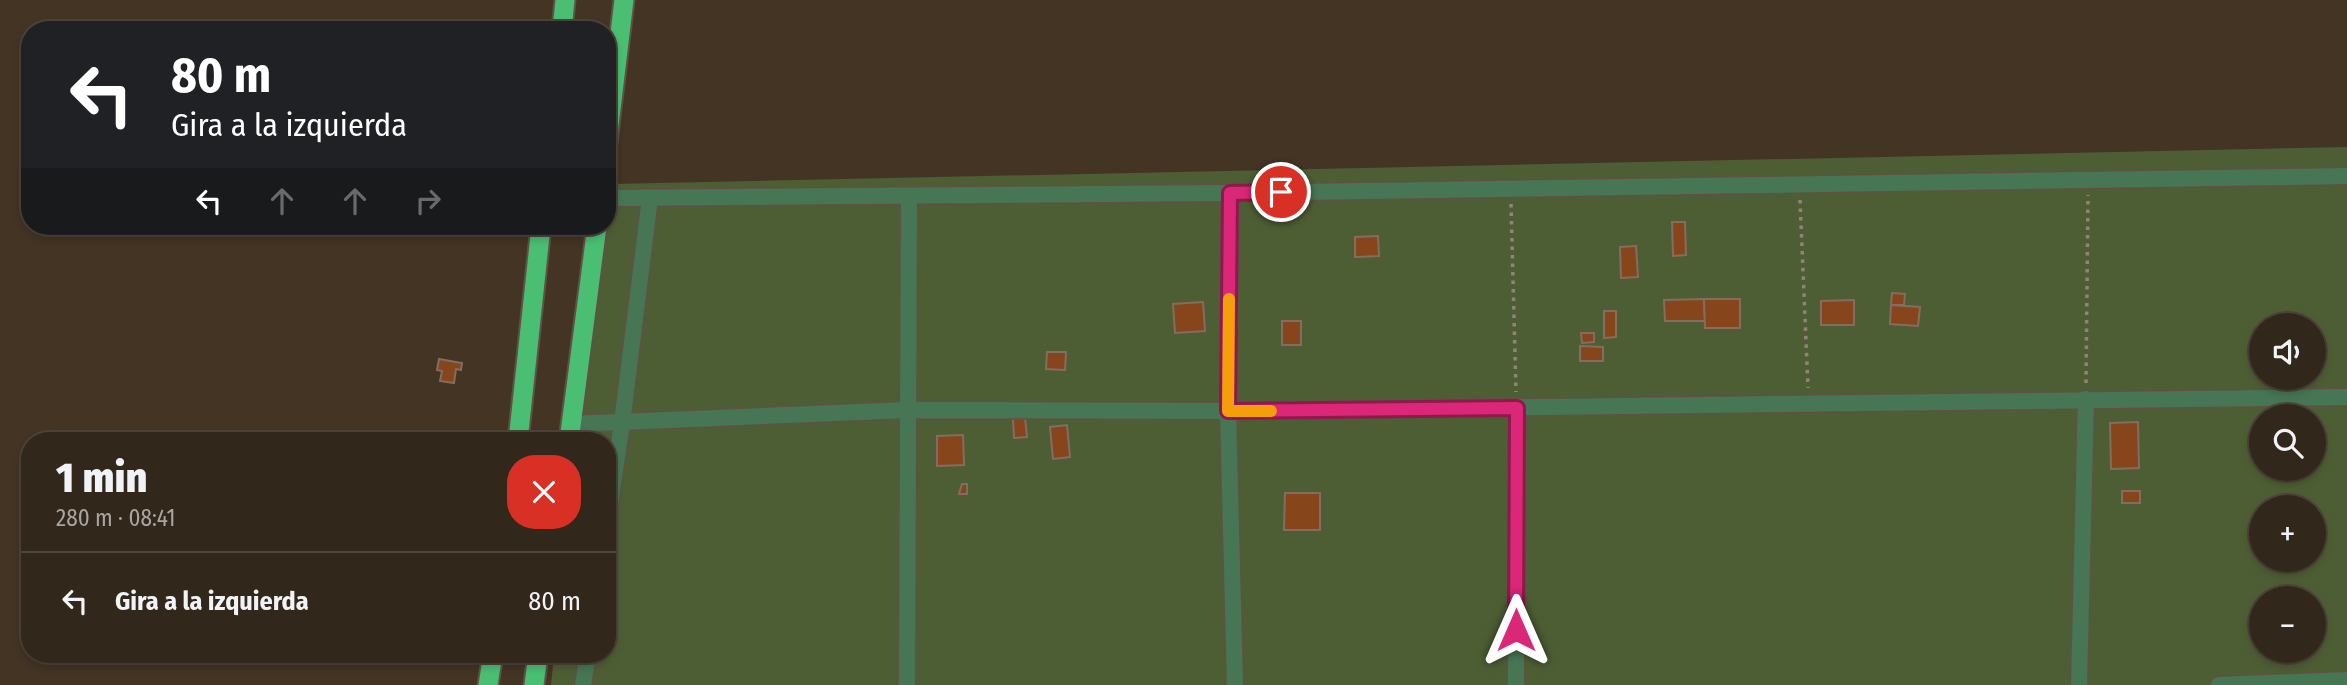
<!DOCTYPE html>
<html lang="es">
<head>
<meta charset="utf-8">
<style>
  :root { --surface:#32271b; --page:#3a2f24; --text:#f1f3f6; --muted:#a8a5a3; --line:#4d443a }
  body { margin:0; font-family:"Fira Sans Condensed",sans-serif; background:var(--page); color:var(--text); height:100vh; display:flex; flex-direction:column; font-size:26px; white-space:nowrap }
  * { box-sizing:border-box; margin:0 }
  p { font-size:23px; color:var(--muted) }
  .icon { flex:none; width:38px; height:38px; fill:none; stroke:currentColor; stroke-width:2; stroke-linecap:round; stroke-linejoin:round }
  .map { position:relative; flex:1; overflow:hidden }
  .panel { position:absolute; left:21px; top:432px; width:595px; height:231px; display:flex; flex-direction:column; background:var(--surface); border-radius:28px; box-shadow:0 4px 10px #0003,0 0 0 2px var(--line) }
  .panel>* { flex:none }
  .guide { position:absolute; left:21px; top:21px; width:595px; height:214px; border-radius:28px; box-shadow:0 4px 10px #0003,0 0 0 2px var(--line); background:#202124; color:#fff; overflow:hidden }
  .fabs { position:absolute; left:2249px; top:313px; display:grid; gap:14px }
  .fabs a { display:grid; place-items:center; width:77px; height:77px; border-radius:50%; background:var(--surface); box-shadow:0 4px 10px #0003,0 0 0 2px var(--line); font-size:35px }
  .pin { position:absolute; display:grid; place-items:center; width:60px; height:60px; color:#fff; margin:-30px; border:4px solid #fff; border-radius:50%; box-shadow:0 2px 7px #0007 }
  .me { position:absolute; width:77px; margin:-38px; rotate:0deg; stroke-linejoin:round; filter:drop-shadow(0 0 5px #0008) }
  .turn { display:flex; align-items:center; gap:24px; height:147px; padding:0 35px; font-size:32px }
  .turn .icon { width:91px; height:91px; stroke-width:2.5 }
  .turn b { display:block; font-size:49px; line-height:60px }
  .lanes { display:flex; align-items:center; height:66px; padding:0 35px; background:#0003; justify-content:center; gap:35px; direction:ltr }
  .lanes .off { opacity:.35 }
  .round { display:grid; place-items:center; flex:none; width:74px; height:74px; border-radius:28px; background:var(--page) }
  .head { display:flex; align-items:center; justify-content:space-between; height:119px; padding:0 35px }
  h1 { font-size:42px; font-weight:800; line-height:52px }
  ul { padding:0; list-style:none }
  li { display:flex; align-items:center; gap:21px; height:98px; padding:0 35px; border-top:2px solid var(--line) }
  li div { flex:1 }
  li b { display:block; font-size:26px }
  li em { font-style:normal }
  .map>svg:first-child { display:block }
  .green { fill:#4e5e34; fill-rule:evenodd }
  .building { fill:#86451a; stroke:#836d61; stroke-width:2 }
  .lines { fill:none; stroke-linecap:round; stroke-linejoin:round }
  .minor-casing { stroke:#605243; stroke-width:19 }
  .trunk-casing { stroke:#605243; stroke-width:23 }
  .path { stroke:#918477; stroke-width:3.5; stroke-dasharray:3.5 5; stroke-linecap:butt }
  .minor { stroke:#477655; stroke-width:16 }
  .trunk { stroke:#4abf73; stroke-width:19 }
  .route-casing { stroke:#8e194d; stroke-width:18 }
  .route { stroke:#db2777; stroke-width:12 }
  .slow { stroke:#f59e0b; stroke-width:12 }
</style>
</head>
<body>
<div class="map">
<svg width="2347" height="685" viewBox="0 0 2347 685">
  <rect width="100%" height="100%" fill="#433424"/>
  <!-- green -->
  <path class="green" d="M2347 147V685H551L554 655 607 654V441H580L612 184ZM2261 326H2314V378H2261ZM2261 416H2314V469H2261ZM2261 508H2314V560H2261ZM2261 598H2314V651H2261Z"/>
  <!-- building -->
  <g class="building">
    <path d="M1672 222H1685L1686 255 1673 256Z"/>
    <path d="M1378 236 1379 256 1355 257V237Z"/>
    <path d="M1636 246 1638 277 1621 278 1620 247Z"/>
    <path d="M1892 293 1905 294 1904 305H1891Z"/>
    <path d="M1704 299 1705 321H1665L1664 300Z"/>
    <path d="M1704 299H1740V328H1705Z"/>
    <path d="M1854 300V325H1821V301Z"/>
    <path d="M1203 302 1205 331 1175 333 1173 304Z"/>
    <path d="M1891 305 1920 307 1918 326 1890 324Z"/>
    <path d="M1604 311H1616V337L1604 338Z"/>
    <rect x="1282" y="321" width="19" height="24"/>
    <path d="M1581 333H1594V342L1582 343Z"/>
    <path d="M1580 346 1603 347V361H1580Z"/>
    <path d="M1047 352H1066L1065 370 1046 369Z"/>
    <path d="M439 359 462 363 461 370 456 369 454 383 440 381 442 371 437 370Z"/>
    <path d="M1025 418 1027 437 1014 438 1013 419Z"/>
    <path d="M2138 422 2139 468 2111 469 2110 423Z"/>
    <path d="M1067 425 1070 457 1053 459 1050 427Z"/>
    <path d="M963 435 964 465 937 466V436Z"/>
    <path d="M962 484H967V494H959Z"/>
    <rect x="2122" y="491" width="18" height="12"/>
    <path d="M1285 493H1320V530H1284Z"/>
  </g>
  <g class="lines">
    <!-- minor casing -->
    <g class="minor-casing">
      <g id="minor">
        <path d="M1230 193 1228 411 1235 685"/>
        <path d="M607 198 1230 193 2347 176"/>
        <path d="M571 424 907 410 1228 411 2347 397"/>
        <path d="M607 524 622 423 650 198"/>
        <path d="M583 685 588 654"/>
        <path d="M907 685 909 196"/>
        <path d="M1516 685 1517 408"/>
        <path d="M2079 685 2086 399"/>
        <path d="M2219 685 2347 680"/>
      </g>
    </g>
    <!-- trunk casing -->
    <g class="trunk-casing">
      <g id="trunk">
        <path d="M562 30 565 0"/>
        <path d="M607 142 624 0"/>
        <path d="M518 441 541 226"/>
        <path d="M569 441 597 226"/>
        <path d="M488 685 493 654"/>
        <path d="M534 685 538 654"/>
      </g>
    </g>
    <!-- path -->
    <g class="path">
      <path d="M1800 200 1808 388"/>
      <path d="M1511 204 1516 392"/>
      <path d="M2086 383 2088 195"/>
    </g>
    <!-- minor -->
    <use href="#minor" class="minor"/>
    <!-- trunk -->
    <use href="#trunk" class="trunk"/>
  </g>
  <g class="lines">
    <!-- route casing -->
    <g class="route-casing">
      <path id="route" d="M1281 192 1230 193 1228 411 1517 408 1516 630"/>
    </g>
    <!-- route -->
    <use href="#route" class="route"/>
    <!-- slow -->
    <path class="slow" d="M1229 299 1228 411H1271"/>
  </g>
</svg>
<div class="fabs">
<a><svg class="icon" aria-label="sound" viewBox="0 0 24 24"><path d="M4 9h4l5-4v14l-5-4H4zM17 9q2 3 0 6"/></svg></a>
<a><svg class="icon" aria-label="search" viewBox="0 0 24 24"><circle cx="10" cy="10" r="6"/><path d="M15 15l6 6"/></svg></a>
<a>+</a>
<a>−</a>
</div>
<div class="pin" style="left:1281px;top:192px;background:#d93025"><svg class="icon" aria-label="arrive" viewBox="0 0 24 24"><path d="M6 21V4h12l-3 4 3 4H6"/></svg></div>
<svg class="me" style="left:1516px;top:630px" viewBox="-20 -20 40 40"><path d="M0-17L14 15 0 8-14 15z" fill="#db2777" stroke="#fff" stroke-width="4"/></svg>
<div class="guide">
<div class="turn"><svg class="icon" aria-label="left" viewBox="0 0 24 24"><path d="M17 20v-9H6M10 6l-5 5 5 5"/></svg><div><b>80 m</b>Gira a la izquierda</div></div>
<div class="lanes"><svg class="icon" aria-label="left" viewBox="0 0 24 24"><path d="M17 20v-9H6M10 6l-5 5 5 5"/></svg><svg class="icon off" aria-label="ahead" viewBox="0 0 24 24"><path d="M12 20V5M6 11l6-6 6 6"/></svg><svg class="icon off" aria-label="ahead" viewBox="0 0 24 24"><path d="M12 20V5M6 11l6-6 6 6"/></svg><svg class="icon off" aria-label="right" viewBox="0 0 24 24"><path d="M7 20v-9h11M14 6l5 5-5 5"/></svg></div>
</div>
<section class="panel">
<div class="head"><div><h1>1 min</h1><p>280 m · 08:41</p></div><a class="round" style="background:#d93025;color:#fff"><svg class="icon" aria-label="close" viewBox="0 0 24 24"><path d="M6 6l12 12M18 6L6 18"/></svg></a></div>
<ul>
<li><svg class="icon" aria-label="left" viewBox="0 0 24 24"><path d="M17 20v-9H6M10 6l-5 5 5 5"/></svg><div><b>Gira a la izquierda</b></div><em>80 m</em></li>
</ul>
</section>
</div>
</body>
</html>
